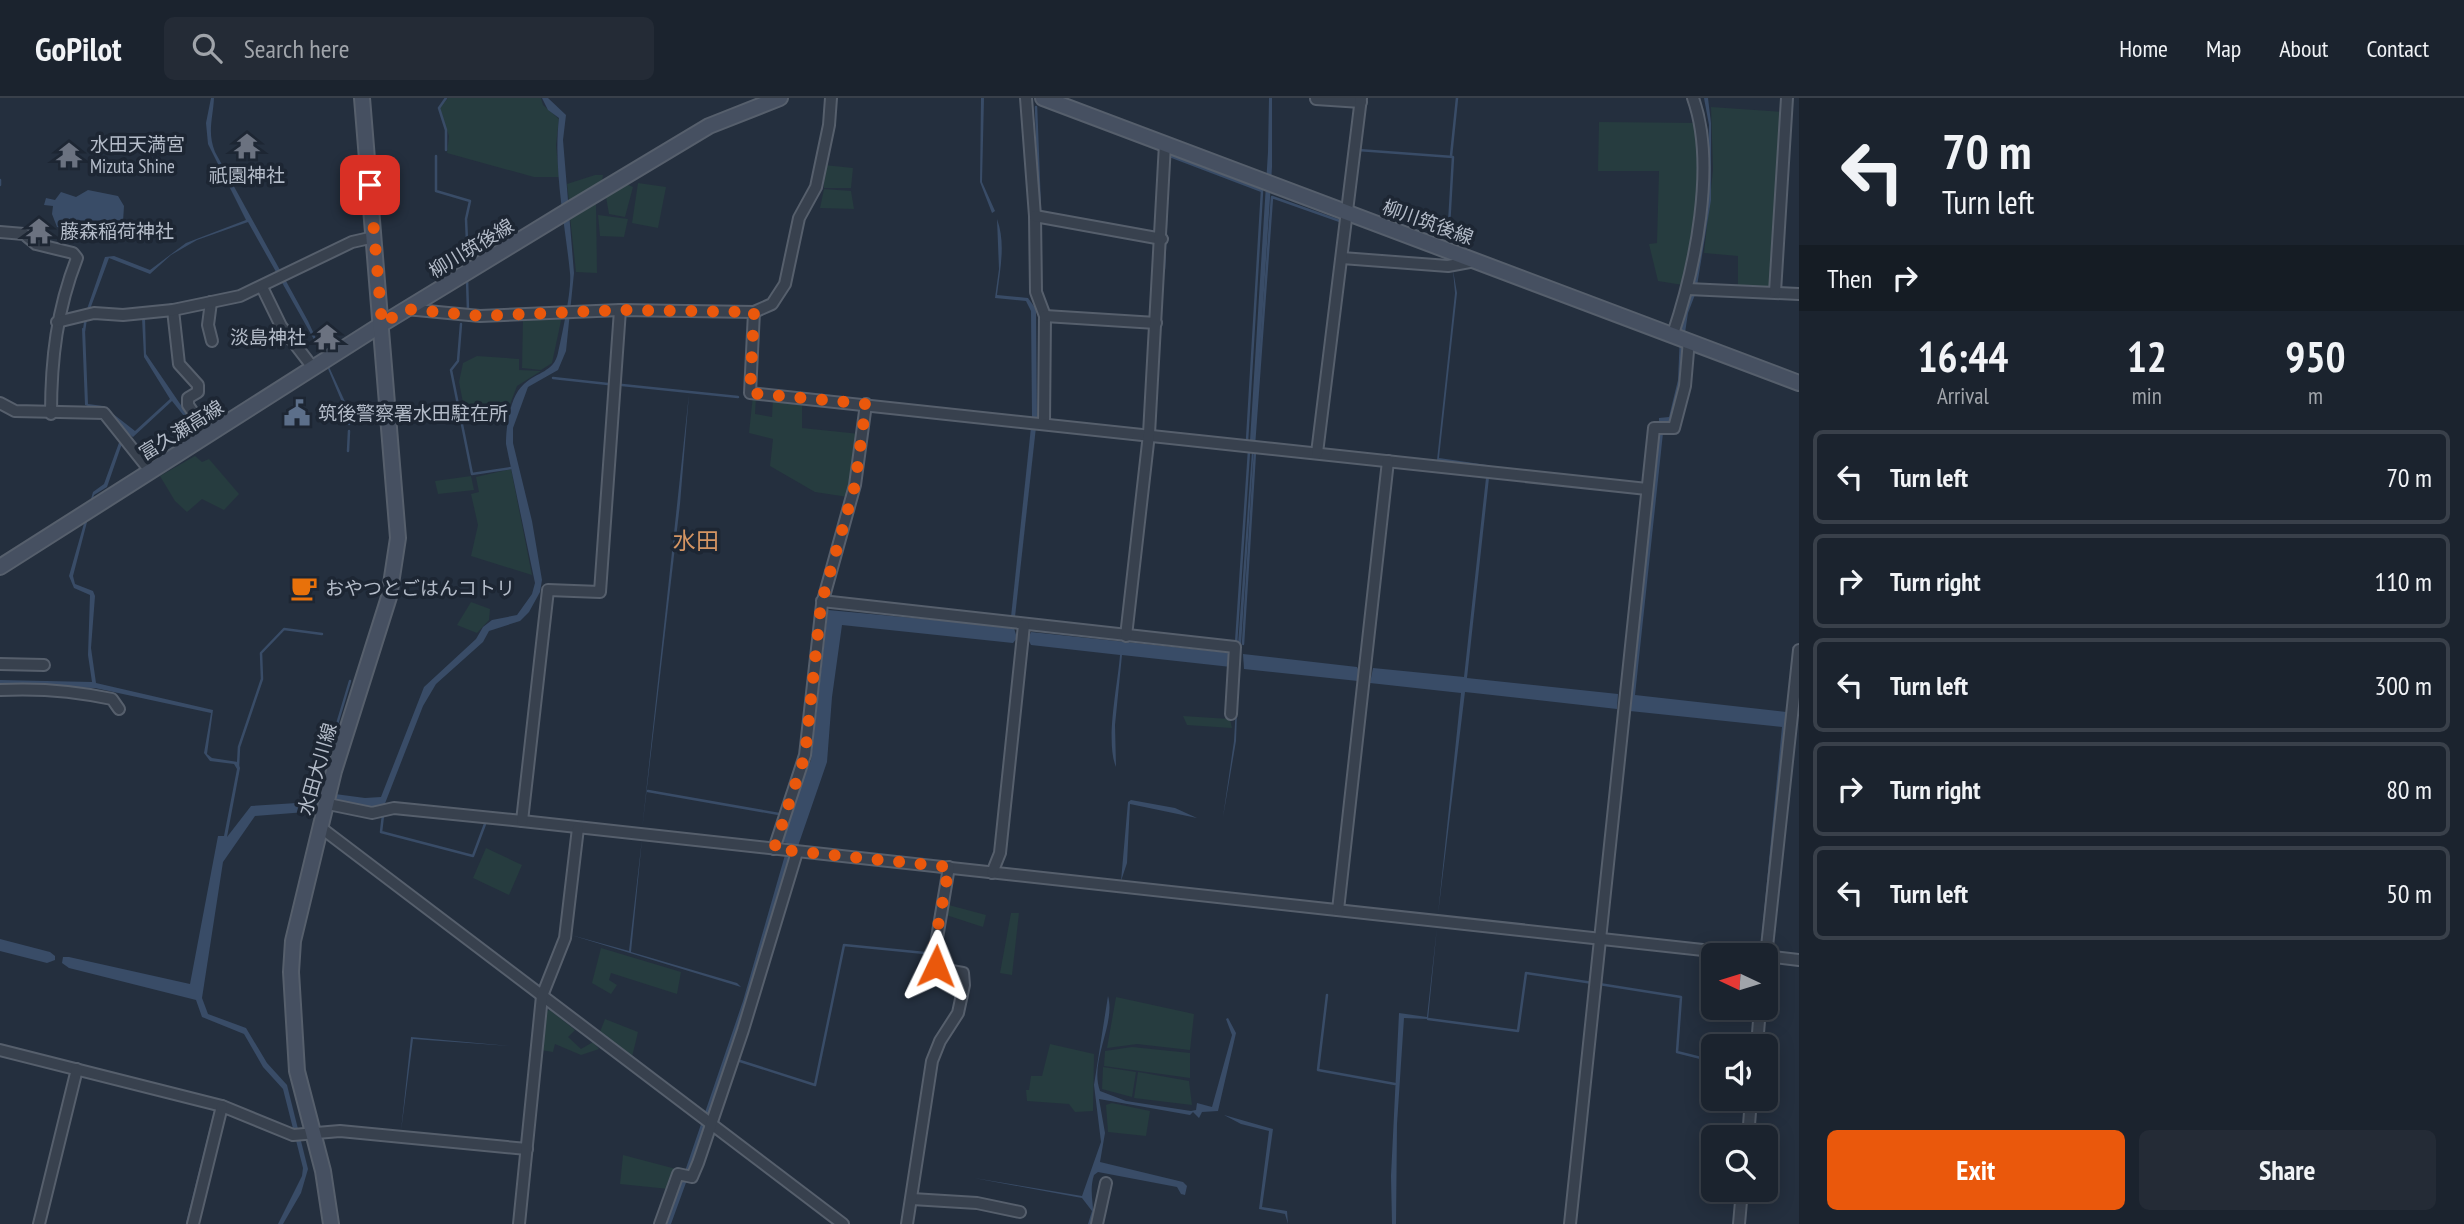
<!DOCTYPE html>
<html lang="en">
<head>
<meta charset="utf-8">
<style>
  :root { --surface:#1b232e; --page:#242b36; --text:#f1f3f6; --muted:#a0a4aa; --line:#39404a; --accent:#ea580c }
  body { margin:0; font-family:"PT Sans Narrow","Noto Sans JP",sans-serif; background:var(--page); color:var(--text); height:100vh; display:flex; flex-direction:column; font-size:26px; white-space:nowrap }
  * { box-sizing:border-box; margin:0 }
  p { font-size:23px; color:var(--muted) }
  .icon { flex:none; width:38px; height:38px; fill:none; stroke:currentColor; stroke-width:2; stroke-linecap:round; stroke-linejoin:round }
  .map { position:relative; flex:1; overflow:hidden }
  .panel { display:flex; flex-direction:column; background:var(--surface); width:665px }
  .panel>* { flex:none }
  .hud { background:#1b232e; color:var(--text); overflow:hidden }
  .needle { width:46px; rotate:274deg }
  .fabs { position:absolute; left:1701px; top:845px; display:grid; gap:14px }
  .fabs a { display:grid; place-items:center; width:77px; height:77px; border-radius:10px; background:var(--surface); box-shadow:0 4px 18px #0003,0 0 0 2px var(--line); font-size:35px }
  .pin { position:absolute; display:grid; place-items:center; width:60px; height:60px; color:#fff; margin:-30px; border-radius:14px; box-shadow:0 4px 10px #0006 }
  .me { position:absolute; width:77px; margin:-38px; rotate:2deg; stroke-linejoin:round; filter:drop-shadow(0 0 5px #0008) }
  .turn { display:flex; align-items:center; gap:24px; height:147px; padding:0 28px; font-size:32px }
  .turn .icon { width:91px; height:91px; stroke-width:2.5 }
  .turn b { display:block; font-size:49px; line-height:60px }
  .then { display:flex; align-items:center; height:66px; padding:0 28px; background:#0003; gap:14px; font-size:26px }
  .eta { display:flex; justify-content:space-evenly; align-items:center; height:119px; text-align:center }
  .eta b { font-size:42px; font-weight:800; line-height:49px }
  .cta { display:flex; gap:14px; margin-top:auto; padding:14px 28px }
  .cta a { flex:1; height:80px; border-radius:10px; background:var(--accent); color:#fff; font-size:28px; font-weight:800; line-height:80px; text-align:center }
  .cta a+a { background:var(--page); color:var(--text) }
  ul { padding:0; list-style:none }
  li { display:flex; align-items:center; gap:21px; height:94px; margin:0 14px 10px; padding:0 14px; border:4px solid var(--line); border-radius:10px }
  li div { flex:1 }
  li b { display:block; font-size:26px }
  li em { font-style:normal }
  header { display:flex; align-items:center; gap:42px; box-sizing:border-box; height:98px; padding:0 35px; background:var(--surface); border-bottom:2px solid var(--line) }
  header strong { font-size:33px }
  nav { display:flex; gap:38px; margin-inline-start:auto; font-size:24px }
  .search { width:490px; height:63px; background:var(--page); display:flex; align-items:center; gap:18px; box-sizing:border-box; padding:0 24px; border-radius:10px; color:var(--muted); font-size:26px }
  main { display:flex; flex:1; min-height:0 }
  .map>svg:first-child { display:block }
  .green { fill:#263c3f }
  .water { fill:#394c67 }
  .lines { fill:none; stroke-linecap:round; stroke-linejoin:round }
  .stream { stroke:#394c67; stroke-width:2.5 }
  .minor-casing { stroke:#565f6c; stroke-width:14 }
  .secondary-casing { stroke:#565f6c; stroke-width:18 }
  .minor { stroke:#38414e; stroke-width:10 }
  .secondary { stroke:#465061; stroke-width:14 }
  .route { stroke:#ea580c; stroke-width:12; stroke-dasharray:0 21.6 }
  .labels { text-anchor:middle; stroke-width:7; stroke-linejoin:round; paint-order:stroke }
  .poi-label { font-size:19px; fill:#b4bcc9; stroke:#1d2633; text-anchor:start }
  .street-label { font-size:19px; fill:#b4bcc9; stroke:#1d2633 }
  .quarter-label { font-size:23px; fill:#d59563; stroke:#1d2633 }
</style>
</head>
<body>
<header>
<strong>GoPilot</strong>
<div class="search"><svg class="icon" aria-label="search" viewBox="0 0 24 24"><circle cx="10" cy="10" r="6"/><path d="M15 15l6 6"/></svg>Search here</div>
<nav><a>Home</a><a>Map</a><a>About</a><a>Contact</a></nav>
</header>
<main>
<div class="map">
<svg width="1799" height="1126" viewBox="0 0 1799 1126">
  <rect width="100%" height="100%" fill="#242f3e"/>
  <!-- green -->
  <g class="green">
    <path d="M448 0H541L543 7 559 21 556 47 559 79H534L447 55 449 38 440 10Z"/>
    <path d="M1711 9 1784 14 1773 183 1769 190 1738 188V158L1704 155 1713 72Z"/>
    <path d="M1599 24 1699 25C1706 79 1694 135 1683 187L1658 183 1649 146 1657 145 1659 73H1598Z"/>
    <path d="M824 67 853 70 851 90H824Z"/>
    <path d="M595 77H603L602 83 569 103 567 86Z"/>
    <path d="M638 85 666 89 658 130 632 125Z"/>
    <path d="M626 86 633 89 625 119 609 116 606 99Z"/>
    <path d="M824 91 851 93 854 111 820 110Z"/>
    <path d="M596 106 597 175 576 174 570 119Z"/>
    <path d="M598 117 628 121 624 139 600 138Z"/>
    <path d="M562 218 552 265 541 272 522 270 523 220Z"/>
    <path d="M477 258 519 261V272L541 273 517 288 507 314 467 325 459 284 463 265Z"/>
    <path d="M753 297 756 298 755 316 772 319 773 300 802 303V330L860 336 848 399 815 394 770 368 773 341 749 335Z"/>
    <path d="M195 358 202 364 209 361 239 396 224 412 202 401 187 414 175 403 160 378Z"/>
    <path d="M511 371 532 477 471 458 478 427 471 396 479 394 476 379Z"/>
    <path d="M471 378 474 392 438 396 435 383Z"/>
    <path d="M471 504 490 511 489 522 477 535 457 527Z"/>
    <path d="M1183 618 1230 621 1232 630 1187 627Z"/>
    <path d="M486 750 522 767 509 797 473 780Z"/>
    <path d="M945 806 986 817 983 829 943 816Z"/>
    <path d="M1011 815H1019L1012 877 1000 875Z"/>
    <path d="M601 850 681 874 677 896 611 875 609 882 617 887 611 896 592 885Z"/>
    <path d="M1116 899 1194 916 1190 952 1137 946 1107 950Z"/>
    <path d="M550 912 575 932 568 939 581 951 593 944 599 951 581 957 555 946 553 954 541 952 546 913Z"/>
    <path d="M605 921 638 934 632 959 600 934Z"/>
    <path d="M1050 946 1094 956 1093 1013 1075 1014 1069 1006 1027 1003 1026 992H1029L1031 978H1042Z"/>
    <path d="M1132 949 1190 955V980L1104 968 1105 953Z"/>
    <path d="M1103 969 1136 974 1132 999 1102 991Z"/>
    <path d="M1138 974 1189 983 1192 1007 1134 1000Z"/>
    <path d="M1112 1005 1150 1013 1146 1038 1108 1034 1106 1007Z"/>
    <path d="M623 1057 676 1071 669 1091 620 1086Z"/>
  </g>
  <!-- water -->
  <g class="water">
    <path d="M211 0H214C213 20 207 34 215 54L308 223 347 308 344 309 321 254 248 124 197 142 171 157 150 176 109 160 89 214H86L105 159 114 158 150 172 186 145 246 122 208 46 206 25Z"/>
    <path d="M542 0H548L566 17 563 42 574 175 566 253 558 272 528 289 513 330V345L532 423 542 482 540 494 529 514 520 523 489 533 483 544 436 586 423 608 384 708 371 712 335 704 306 714 255 718 223 764 202 900 208 916 246 930 267 965 287 987 308 1071 301 1095 283 1126H278L302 1078 303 1070 283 991 263 969 244 936 202 919 196 902 69 870 62 865 63 859H69L190 886 218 738H224L237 671 234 666 210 663 204 655 211 615 95 590 0 588V582L92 584 88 557 90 497 74 490 69 478 93 394 104 386 124 331 112 317 85 307 82 230 85 231 88 306 103 308 135 333 170 301 144 259 142 220 145 219 146 256 187 316 184 318 172 303 133 339 126 334 107 389 94 397 73 478 75 486 93 493 95 498 91 550 96 585 213 612 207 656 212 660 238 664 240 670 227 739 251 708 312 704 335 696 365 700 381 699 424 589 476 541 483 529 492 522 517 517 532 496 535 485 506 346C506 328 510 298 524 286 537 274 554 274 558 255 562 237 572 191 570 175 565 124 553 71 559 20L548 12Z"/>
    <path d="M981 0H984L982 84 995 113 992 115 980 84Z"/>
    <path d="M1269 0H1272V69L1241 547H1238L1252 353 1250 343 1268 54Z"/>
    <path d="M1704 0H1708L1711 25V102L1696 194 1688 215 1683 248 1681 285 1671 324H1659V320L1669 319 1678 282 1680 237 1706 112 1709 27Z"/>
    <path d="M88 92 118 98 124 108 123 124 105 136 77 130 73 119 69 131 57 129 52 116 53 108 44 107 46 100 55 102 61 94 76 99Z"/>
    <path d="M997 121C1006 145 1000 172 997 197L1028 200 1036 211 1037 320 1032 319 1031 213 1026 203 995 200 999 171Z"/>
    <path d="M1453 172 1457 195 1439 360 1487 367 1489 370 1437 362 1455 195Z"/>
    <path d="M689 296 680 406 642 732Z"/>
    <path d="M1031 329H1036L1015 519H1011Z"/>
    <path d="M1659 335H1663L1635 597 1786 614 1760 855 1782 629 1630 613 1628 607Z"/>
    <path d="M1486 380H1489L1467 580 1618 596 1617 611 1465 594 1438 816 1461 595 1370 585 1373 570 1464 579Z"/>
    <path d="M828 512 1010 529 1014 530 1017 540 1013 545 842 527 832 599 827 664 798 748H786L787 745 783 744 788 719 811 662Z"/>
    <path d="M1031 534 1231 555V569L1122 557 1115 627 1116 669C1105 643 1118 586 1120 557L1031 547 1028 541Z"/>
    <path d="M1239 554 1236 643 1223 719 1234 643Z"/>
    <path d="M1243 556 1357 569 1361 577 1358 583 1244 571Z"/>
    <path d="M1131 702 1175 710 1197 720 1130 706 1127 765 1121 783 1128 704Z"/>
    <path d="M642 741 631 854 737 885 741 889 571 837 629 853Z"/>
    <path d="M785 757 790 759 712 1013 671 1126H667L743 903Z"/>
    <path d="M1437 829 1428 921 1404 920 1397 1026 1396 1126H1392L1391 1078 1399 915 1427 919Z"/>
    <path d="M0 841 50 854 55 858V862L47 865 0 853Z"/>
    <path d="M1108 898C1116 926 1089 963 1100 993L1126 1003 1191 1013 1196 1012 1197 1005 1212 1009 1232 937 1226 921 1228 920 1236 935 1218 1013 1202 1014 1199 1020 1193 1014 1190 1017 1099 1001 1105 1035 1100 1064 1183 1084 1187 1088 1185 1097 1181 1096 1177 1089 1098 1074 1094 1077C1088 1096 1096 1109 1092 1126H1088L1092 1113 1082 1100 974 1080 1082 1098 1101 1044 1094 987Z"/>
    <path d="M411 939 510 948 413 941 401 1033Z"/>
    <path d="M1224 1017 1273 1031 1262 1109 1287 1113 1288 1126 1285 1116 1259 1111 1269 1033 1241 1026Z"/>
  </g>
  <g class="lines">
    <!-- stream -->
    <g class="stream">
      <path d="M1036 9 1040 114"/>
      <path d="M446 52V32L439 10 446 0"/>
      <path d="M1358 52 1453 59 1448 145"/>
      <path d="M436 58V93L470 103 466 121 468 165"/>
      <path d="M1451 58 1457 0"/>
      <path d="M1169 63 1170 58 1262 93 1247 343"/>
      <path d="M0 82V87"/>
      <path d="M1164 171 1167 104"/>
      <path d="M467 181 468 213"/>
      <path d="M461 226 458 263 451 272 472 376 511 370"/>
      <path d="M84 233 86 219"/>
      <path d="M553 280 608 286"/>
      <path d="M622 287 738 299"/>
      <path d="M348 315 349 326"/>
      <path d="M1254 346 1272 99 1340 123"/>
      <path d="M348 353 349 333"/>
      <path d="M1236 546 1249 353"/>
      <path d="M1243 546 1255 353"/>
      <path d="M332 643 350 583"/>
      <path d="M238 668 239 649 262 581 261 555 284 531 322 536"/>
      <path d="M648 693 779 716"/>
      <path d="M383 717 381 734 473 758 485 726"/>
      <path d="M1599 886 1681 899 1677 954 1713 963"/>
      <path d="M1327 897 1318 972 1395 986"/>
      <path d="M1428 921 1518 933 1526 875 1593 885"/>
      <path d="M740 963 815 987 844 847 925 855"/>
      <path d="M187 1126 215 1014"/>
    </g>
    <!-- minor casing -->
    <g class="minor-casing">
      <g id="minor">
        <path d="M1026 0 1035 118 1036 194 1045 218 1044 325"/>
        <path d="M1316 1 1361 4"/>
        <path d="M1035 118 1162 141"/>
        <path d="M0 134 24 136 36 146 73 155 77 160C57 211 51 261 51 316"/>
        <path d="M1342 160 1448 168 1475 163"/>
        <path d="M262 189 281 228 314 271"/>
        <path d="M1688 191 1799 196"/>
        <path d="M1775 194 1787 0"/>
        <path d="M211 204 208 227 212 243"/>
        <path d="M406 211 480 218 620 212 754 214 772 206 785 186 799 120 816 89 829 27 831 0"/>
        <path d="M173 212 179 266 198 287V294L188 300V307L205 332"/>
        <path d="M754 214 750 295 1647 391"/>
        <path d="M1045 218 1156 225"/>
        <path d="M57 224 94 215 123 217 173 212 240 198 352 144 374 139"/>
        <path d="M1673 236C1695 170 1717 67 1693 0"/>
        <path d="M0 305 15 313 104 315 151 374"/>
        <path d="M1317 355 1361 0"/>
        <path d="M822 503 1235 549 1231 616"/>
        <path d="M1126 538 1149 336 1165 46"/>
        <path d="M0 566 44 567"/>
        <path d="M0 592C38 590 75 593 112 601L119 611"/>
        <path d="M333 707 372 715 394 710 522 723 1758 858"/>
        <path d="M522 723 548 492 600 494 620 212"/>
        <path d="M320 729 843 1126"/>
        <path d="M774 751 805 657 822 506 855 387 866 306"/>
        <path d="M992 775 1000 755 1024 527"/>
        <path d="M1338 812 1388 363"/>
        <path d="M1766 858 1799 552"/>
        <path d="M1766 858 1799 862"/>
        <path d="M1757 948 1760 910"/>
        <path d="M0 952 222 1008 293 1037 340 1033 527 1051"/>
        <path d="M1748 1040 1751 1001"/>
        <path d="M912 1101 977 1105 1020 1114"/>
        <path d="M39 1126 77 971"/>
        <path d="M193 1126 222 1008"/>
        <path d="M519 1126 542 898 565 840 578 730"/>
        <path d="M660 1126 678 1076 692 1079 698 1065 743 932 797 754"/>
        <path d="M907 1126 932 963 940 943 958 915 964 887 963 875 940 871 933 864 949 769"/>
        <path d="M1097 1126 1106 1085"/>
        <path d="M1570 1126 1654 330H1674L1685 288 1689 242"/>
        <path d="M1739 1126 1742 1092"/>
      </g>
    </g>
    <!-- secondary casing -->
    <g class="secondary-casing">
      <g id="secondary">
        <path d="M1043 0 1799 285"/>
        <path d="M0 469 382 226 569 112 709 28 780 0"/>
        <path d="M331 1126 323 1073 297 973 291 874 293 843 334 673 389 499 398 440 362 0"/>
      </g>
    </g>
    <!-- minor -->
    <use href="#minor" class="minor"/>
    <!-- secondary -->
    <use href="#secondary" class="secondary"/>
  </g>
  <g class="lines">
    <!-- route -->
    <path class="route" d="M370 87 382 226 406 211 480 218 620 212 754 214 750 295 866 306 855 387 821 506 805 657 774 751 949 769 934 850 936 868"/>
  </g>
  <!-- icons -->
  <defs>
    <g id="temple-bare" transform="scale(2.1)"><path d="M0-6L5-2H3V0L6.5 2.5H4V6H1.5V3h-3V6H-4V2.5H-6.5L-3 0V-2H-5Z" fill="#6b7280" stroke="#1d2633" stroke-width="2.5" paint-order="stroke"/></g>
    <g id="civic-bare" transform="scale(2.1)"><path d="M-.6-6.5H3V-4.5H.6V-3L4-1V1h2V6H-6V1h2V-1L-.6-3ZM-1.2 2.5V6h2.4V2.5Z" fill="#5c6f8a" stroke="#1d2633" stroke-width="2.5" paint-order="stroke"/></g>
    <g id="cafe-bare" transform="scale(2.1)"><path d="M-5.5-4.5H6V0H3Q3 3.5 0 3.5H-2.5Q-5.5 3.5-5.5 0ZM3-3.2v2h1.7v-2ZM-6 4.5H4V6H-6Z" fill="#e8710a" stroke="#1d2633" stroke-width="2.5" paint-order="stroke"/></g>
  </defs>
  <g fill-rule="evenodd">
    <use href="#temple-bare" x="247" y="48"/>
    <use href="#temple-bare" x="69" y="57"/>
    <use href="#temple-bare" x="39" y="133"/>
    <use href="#temple-bare" x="327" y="239"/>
    <use href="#civic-bare" x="297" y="315"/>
    <use href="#cafe-bare" x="304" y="490"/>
  </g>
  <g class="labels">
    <!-- poi labels -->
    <g class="poi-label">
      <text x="90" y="53">水田天満宮<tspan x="90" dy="22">Mizuta Shine</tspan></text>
      <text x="247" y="84" text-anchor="middle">祇園神社</text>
      <text x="60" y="140">藤森稲荷神社</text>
      <text x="306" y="246" text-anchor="end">淡島神社</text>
      <text x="318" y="322">筑後警察署水田駐在所</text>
      <text x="325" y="497">おやつとごはんコトリ</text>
    </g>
    <!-- street labels -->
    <g class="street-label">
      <text transform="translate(1428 124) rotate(20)" y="7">柳川筑後線</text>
      <text transform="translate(471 150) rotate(-31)" y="7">柳川筑後線</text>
      <text transform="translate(181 332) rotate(-32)" y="7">富久瀬高線</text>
      <text transform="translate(317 671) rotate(-74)" y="7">水田大川線</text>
    </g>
    <!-- quarter labels -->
    <g class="quarter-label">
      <text x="696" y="451">水田</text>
    </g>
  </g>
</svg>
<div class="fabs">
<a><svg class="needle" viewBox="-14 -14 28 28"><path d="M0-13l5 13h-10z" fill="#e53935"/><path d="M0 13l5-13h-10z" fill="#a0a4aa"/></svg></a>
<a><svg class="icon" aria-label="sound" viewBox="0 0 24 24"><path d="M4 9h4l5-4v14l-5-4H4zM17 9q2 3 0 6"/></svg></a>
<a><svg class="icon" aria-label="search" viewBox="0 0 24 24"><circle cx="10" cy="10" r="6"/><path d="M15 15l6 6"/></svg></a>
</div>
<div class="pin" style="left:370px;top:87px;background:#d93025"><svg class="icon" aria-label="arrive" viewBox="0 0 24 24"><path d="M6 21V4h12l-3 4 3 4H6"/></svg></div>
<svg class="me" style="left:936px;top:868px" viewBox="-20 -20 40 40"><path d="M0-17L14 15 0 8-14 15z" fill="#ea580c" stroke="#fff" stroke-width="4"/></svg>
</div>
<section class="panel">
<div class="hud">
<div class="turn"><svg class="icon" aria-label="left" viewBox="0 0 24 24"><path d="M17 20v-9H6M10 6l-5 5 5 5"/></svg><div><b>70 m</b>Turn left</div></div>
<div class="then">Then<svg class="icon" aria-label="right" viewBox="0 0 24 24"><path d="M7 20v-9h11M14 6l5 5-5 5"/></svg></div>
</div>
<div class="eta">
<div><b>16:44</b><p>Arrival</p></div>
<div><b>12</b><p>min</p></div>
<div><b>950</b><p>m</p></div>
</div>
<ul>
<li><svg class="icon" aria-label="left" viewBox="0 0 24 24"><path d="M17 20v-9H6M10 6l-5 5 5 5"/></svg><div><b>Turn left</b></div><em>70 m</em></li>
<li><svg class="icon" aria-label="right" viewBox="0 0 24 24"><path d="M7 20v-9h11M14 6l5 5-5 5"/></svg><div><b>Turn right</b></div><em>110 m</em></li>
<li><svg class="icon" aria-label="left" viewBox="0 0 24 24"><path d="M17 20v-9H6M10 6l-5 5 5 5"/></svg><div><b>Turn left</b></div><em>300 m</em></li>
<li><svg class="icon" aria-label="right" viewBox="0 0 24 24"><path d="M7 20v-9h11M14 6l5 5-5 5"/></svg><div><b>Turn right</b></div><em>80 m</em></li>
<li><svg class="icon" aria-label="left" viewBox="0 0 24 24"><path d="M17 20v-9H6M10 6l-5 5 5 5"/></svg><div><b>Turn left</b></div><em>50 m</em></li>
</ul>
<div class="cta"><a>Exit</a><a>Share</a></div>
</section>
</main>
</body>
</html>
